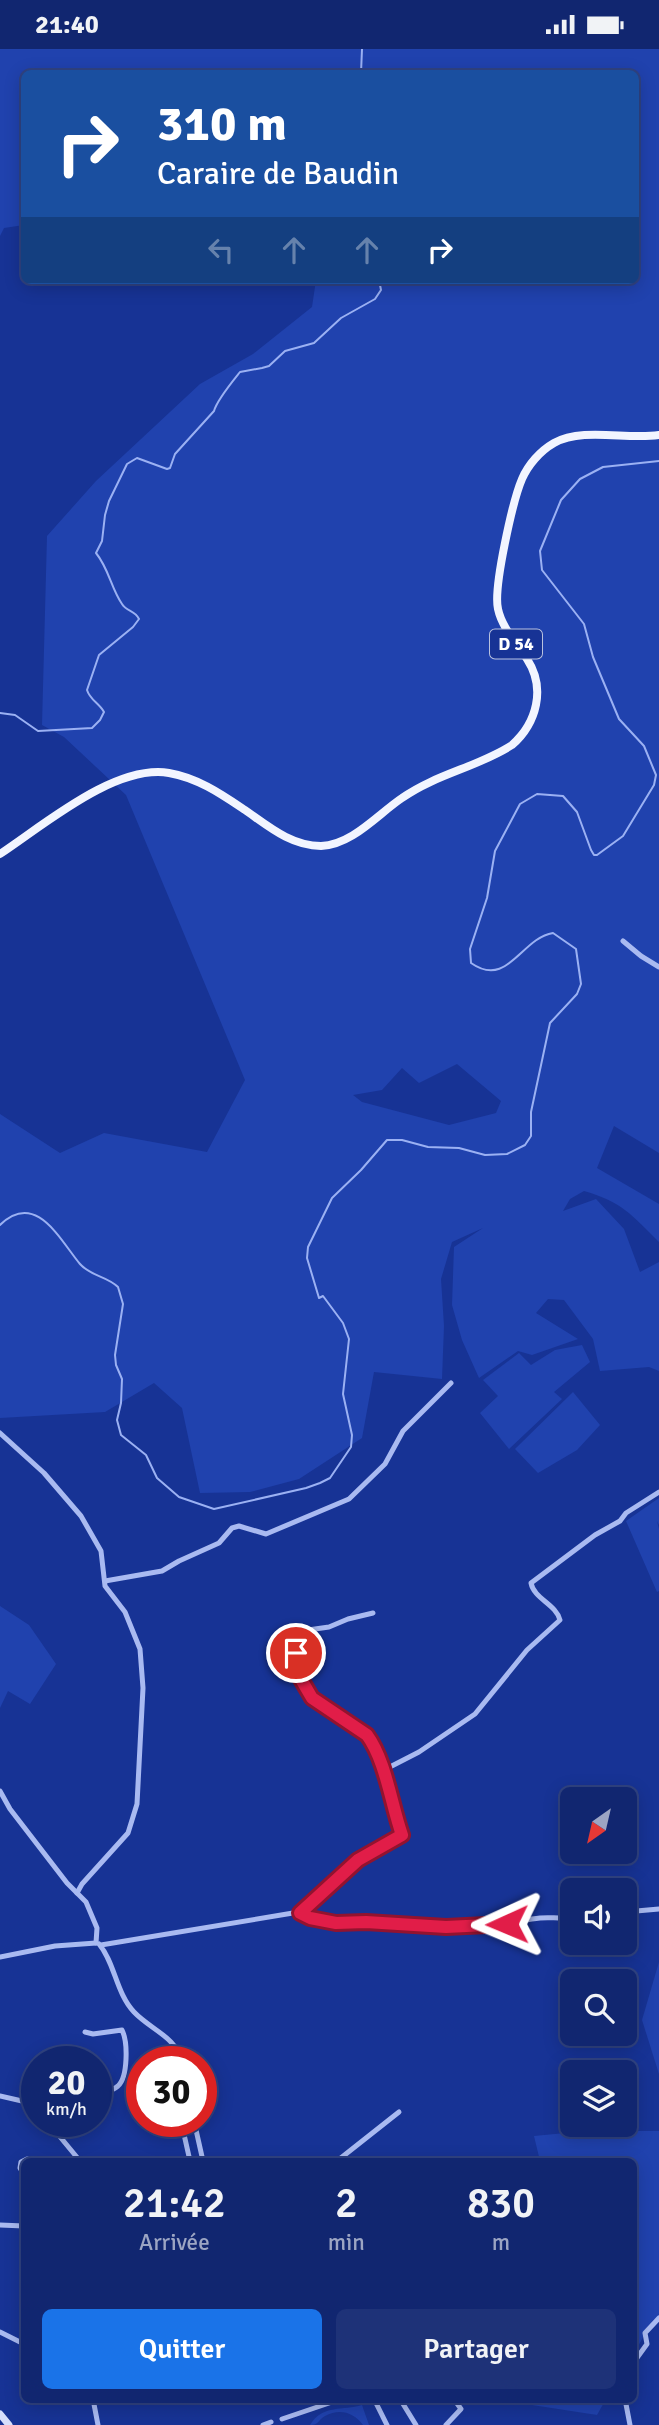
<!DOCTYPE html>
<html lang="fr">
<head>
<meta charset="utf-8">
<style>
  :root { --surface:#112670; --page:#1e3278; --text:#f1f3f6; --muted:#9ca5c3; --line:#304383; --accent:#1a73e8 }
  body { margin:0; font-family:Signika,sans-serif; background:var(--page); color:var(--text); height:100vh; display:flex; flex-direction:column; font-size:26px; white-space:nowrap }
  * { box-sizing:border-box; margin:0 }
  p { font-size:23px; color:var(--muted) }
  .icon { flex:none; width:38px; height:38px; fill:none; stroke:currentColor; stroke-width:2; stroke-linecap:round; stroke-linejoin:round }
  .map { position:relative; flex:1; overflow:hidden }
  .sheet { position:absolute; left:21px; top:2109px; width:616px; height:245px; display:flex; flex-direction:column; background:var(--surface); border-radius:10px; box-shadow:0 4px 18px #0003,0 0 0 2px var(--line) }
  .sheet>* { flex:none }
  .guide { position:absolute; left:21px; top:21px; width:618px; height:214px; border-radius:10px; box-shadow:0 4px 18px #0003,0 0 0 2px var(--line); background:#1a4fa0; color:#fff; overflow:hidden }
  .needle { width:46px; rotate:214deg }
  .buttons { position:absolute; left:560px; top:1738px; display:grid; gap:14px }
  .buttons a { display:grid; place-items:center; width:77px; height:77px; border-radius:10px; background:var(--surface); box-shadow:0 4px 18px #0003,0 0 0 2px var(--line); font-size:35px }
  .speed { position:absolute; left:21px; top:1997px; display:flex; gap:14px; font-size:35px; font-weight:700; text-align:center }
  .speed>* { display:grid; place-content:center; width:91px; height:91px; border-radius:50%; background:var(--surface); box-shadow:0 4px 18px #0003,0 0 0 2px var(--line); line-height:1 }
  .speed small { font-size:18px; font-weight:400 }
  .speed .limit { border:10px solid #d22; background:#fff; color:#111 }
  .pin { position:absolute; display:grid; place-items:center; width:60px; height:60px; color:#fff; margin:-30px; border:4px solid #fff; border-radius:50%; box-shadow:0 2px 7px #0007 }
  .me { position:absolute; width:77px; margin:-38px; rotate:269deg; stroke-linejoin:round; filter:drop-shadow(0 0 5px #0008) }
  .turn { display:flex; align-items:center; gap:24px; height:147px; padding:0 21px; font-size:32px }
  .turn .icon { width:91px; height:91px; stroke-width:2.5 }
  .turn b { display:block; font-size:49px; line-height:60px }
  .lanes { display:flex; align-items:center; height:66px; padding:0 21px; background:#0003; justify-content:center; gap:35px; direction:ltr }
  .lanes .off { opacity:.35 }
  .eta { display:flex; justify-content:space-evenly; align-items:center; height:119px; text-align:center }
  .eta b { font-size:42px; font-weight:600; line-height:49px }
  .cta { display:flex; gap:14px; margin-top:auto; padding:14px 21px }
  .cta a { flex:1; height:80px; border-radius:10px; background:var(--accent); color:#fff; font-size:28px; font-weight:600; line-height:80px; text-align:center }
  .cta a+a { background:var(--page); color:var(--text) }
  .status { display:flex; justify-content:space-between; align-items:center; height:49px; padding:0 35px; background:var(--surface); direction:ltr }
  .status svg { height:19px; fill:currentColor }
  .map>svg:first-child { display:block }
  .green { fill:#2042ae; fill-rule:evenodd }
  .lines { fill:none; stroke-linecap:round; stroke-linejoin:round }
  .stream { stroke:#9bb1f3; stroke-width:2 }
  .street { stroke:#a9baf1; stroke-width:5 }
  .secondary { stroke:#d7dffb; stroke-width:7 }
  .primary { stroke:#f2f5ff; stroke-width:8 }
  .route-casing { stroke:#92132f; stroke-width:18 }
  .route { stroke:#e11d48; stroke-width:12 }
  .labels { text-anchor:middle; stroke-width:7; stroke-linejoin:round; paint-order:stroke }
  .shield { fill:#173395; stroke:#b9c2df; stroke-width:2 }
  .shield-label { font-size:18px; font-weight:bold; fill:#fff }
</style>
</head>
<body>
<div class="status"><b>21:40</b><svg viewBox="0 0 49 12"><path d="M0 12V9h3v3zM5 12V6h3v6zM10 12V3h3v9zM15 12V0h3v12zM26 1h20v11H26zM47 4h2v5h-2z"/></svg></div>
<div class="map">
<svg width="659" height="2376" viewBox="0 0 659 2376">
  <rect width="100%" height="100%" fill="#173395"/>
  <!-- green -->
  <g class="green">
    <path d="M0 0H659V1104L614 1077 597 1119 659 1155V1193C632 1166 622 1153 584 1142L570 1150 563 1162 596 1150 624 1180 640 1223 659 1213V1322L649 1318 600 1322 593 1290 564 1251 548 1250 536 1264 578 1290 532 1306 518 1302 479 1329 462 1291 452 1256 454 1198 483 1179 452 1193 441 1230 444 1277 442 1330 374 1323 362 1389 299 1430 250 1443 200 1444 182 1359 154 1334 105 1363 0 1369V1065L60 1104 104 1084 207 1103 245 1031 126 746 64 688 42 676 47 487 96 432 200 335 253 305 312 258 316 231H635V24H24V176L4 179 0 187ZM457 1015 501 1052 496 1064 449 1076 362 1053 353 1046 382 1041 402 1019 419 1034Z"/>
    <path d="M582 1296 590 1313 554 1343 562 1350 509 1400 480 1364 498 1347 483 1331 519 1304 531 1316 555 1301Z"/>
    <path d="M573 1343 600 1376 577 1401 538 1424 515 1400Z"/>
    <path d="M659 1449V1476L657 1472 659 1480V1542L657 1543 626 1472Z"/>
    <path d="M0 1557 29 1576 56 1615 30 1655 8 1642 0 1659Z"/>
    <path d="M659 1913V2025L642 1971Z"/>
    <path d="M586 2082H659V2268L653 2271 634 2304V2112H540L534 2087Z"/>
    <path d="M520 2350H606L597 2366 532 2356Z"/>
    <path d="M362 2356 369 2376H363C354 2363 339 2359 325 2367 318 2371 319 2376 310 2376 323 2355 343 2362 362 2356Z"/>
  </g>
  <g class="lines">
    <!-- stream -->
    <g class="stream">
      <path d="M361 24 362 0"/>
      <path d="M0 664 15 666 38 682 92 679 100 671 104 663C99 654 90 651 87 641L99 606 133 578 139 570C135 561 127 563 122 555 111 539 109 520 96 504L102 492 105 466 109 452 127 415 137 409 167 420 170 419 175 405 214 362C217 351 232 333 240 323L262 319 269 317 285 302 314 294 341 269 375 250 381 241 379 231"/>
      <path d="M0 1176C36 1141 60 1191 80 1215 90 1227 107 1227 118 1238L123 1255 115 1306 116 1316 122 1330 121 1354 117 1371 121 1386 146 1406 157 1429 179 1448 214 1460 306 1439 320 1434 330 1429 351 1398 352 1386 343 1345 349 1290 343 1274 323 1247 319 1249 307 1209 308 1198 332 1149 361 1121 387 1091H402L428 1098 459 1099 485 1106 507 1105 525 1096 531 1087V1063L550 974 577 945 581 935 576 900 553 884C521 889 508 940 471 914L470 900 487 849 495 802 520 755 537 745 563 747 577 763 591 801 594 806H597L623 787 654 736 656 726 644 697 619 670 593 608 584 575 542 521 540 502 561 451 580 430 603 418 659 412"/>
    </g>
    <!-- street -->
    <g class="street">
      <path d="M623 892 641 907 659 918"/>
      <path d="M0 1384 44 1424 81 1467 101 1502 105 1537 125 1563 140 1600 143 1639 137 1755 128 1784 82 1835 77 1844"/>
      <path d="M105 1532 162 1522 179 1512 219 1494 232 1479 239 1477 266 1485 349 1450 385 1415 403 1382 451 1334"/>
      <path d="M373 1564 348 1570 329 1578 294 1583 298 1625 312 1649 367 1686 382 1722 419 1703 475 1665 527 1601 560 1571C556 1555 534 1550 531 1534L595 1486 620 1472 626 1464 659 1443"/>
      <path d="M0 1742 10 1760 67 1834 86 1853 97 1879 96 1894"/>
      <path d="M625 1863 659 1860"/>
      <path d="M300 1864 358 1811 402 1786 382 1722"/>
      <path d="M99 1895C115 1914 116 1944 134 1963 151 1981 175 1987 182 2012"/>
      <path d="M101 1896 299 1863C320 1876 344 1873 367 1873 413 1875 457 1878 503 1875 515 1874 527 1870 540 1869 551 1868 561 1870 572 1868"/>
      <path d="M0 1908 55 1897 96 1894"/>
      <path d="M85 1983 93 1985 122 1981C128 1993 128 2028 118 2037 112 2042 103 2044 96 2047"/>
      <path d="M0 2047 22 2052 37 2062"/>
      <path d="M47 2072 80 2112"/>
      <path d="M181 2072 190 2112"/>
      <path d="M194 2072 203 2112"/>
      <path d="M60 2087 69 2080 73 2072"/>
      <path d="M337 2112 399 2063"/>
      <path d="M24 2125 20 2119 21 2113 27 2110 37 2112"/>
      <path d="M0 2176 24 2177"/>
      <path d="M0 2283 24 2295"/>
      <path d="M634 2313 647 2295 645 2284 659 2269"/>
      <path d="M93 2350 98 2376"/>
      <path d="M374 2350 387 2376"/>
      <path d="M400 2350 416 2376"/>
      <path d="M625 2350 630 2376"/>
      <path d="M282 2370 341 2350"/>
      <path d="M263 2376 271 2373"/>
      <path d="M446 2376 461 2360 456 2353 459 2350"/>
    </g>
    <!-- secondary -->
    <path class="secondary" d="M0 2365 9 2376"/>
    <!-- primary -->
    <path class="primary" d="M0 805C44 776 115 715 169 724 198 729 221 745 245 761 268 777 291 797 321 797 352 796 378 765 402 749 436 725 478 718 512 696 537 674 546 639 527 610 517 594 502 579 498 560 493 539 513 451 522 430 528 416 540 402 554 394 583 378 627 391 659 386"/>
  </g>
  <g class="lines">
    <!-- route casing -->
    <g class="route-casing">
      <path id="route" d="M296 1604 298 1625 312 1649 367 1686C386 1712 391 1755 402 1786L358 1811 300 1864 310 1869 336 1874 366 1873 446 1878 507 1875"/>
    </g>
    <!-- route -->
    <use href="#route" class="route"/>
  </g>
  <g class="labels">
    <!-- shield labels -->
    <rect class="shield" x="490" y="580.5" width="52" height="29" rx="5"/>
    <g class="shield-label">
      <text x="516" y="601">D 54</text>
    </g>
  </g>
</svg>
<div class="buttons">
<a><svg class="needle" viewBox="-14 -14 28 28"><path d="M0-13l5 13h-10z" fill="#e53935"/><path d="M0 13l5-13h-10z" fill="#9ca5c3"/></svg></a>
<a><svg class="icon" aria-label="sound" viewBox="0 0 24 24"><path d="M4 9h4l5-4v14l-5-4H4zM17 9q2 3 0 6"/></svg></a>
<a><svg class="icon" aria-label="search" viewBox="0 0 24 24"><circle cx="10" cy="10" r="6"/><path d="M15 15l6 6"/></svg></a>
<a><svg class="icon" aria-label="layers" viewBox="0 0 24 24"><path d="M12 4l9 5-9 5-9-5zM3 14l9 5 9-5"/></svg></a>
</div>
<div class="speed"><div>20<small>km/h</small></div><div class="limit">30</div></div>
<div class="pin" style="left:296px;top:1604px;background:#d93025"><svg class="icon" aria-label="arrive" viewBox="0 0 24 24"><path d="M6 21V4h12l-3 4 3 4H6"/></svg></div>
<svg class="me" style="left:507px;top:1875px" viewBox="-20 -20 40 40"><path d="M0-17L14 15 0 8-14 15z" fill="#e11d48" stroke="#fff" stroke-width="4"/></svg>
<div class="guide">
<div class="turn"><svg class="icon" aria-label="right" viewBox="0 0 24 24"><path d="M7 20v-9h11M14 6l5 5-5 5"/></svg><div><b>310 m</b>Caraire de Baudin</div></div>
<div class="lanes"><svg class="icon off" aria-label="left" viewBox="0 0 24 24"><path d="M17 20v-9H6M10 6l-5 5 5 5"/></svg><svg class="icon off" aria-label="ahead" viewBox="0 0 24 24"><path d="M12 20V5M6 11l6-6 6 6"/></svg><svg class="icon off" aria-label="ahead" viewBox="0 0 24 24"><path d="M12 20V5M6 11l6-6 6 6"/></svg><svg class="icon" aria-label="right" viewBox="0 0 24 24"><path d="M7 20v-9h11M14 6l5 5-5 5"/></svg></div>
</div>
<section class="sheet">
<div class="eta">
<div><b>21:42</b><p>Arrivée</p></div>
<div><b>2</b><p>min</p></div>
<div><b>830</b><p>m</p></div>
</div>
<div class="cta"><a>Quitter</a><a>Partager</a></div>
</section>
</div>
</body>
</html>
